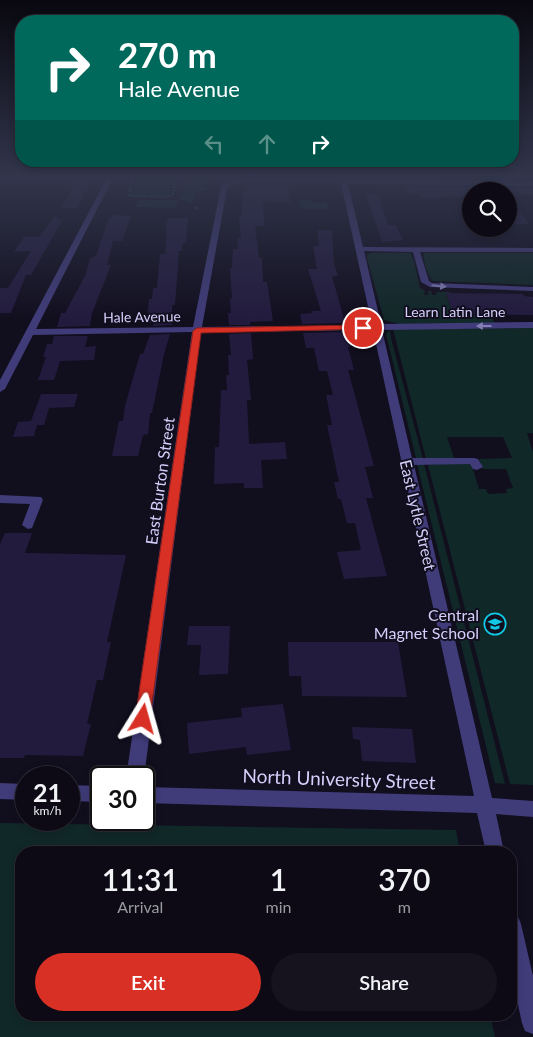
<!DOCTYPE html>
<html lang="en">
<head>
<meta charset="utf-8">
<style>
  :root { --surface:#0d0a16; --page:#16131f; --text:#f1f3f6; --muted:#9a9aa1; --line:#2d2b35; --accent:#d93025 }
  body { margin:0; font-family:Lato,sans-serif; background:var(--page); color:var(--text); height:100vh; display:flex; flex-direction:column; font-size:19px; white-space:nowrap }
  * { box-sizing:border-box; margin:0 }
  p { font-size:16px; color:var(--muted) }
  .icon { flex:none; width:28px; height:28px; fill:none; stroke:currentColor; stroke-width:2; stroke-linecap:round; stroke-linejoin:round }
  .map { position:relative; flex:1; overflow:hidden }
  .side { position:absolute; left:15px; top:846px; width:502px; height:175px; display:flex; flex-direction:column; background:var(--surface); border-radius:20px; box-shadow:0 2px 8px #0003,0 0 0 1px var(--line) }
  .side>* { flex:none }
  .banner { position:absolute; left:15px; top:15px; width:504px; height:152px; border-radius:20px; box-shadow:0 2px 8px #0003,0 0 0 1px var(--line); background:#00695c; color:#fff; overflow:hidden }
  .controls { position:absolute; left:462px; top:182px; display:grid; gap:10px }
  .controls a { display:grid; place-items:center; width:55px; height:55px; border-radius:50%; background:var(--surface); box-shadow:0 2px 8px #0003,0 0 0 1px var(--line); font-size:25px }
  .speed { position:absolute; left:15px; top:766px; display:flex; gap:10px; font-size:25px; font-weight:700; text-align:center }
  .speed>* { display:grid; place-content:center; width:65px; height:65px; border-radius:50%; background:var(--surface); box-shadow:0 2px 8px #0003,0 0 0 1px var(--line); line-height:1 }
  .speed small { font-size:12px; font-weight:400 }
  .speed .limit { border:2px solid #111; border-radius:8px; background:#fff; color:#111 }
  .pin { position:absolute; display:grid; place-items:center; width:42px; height:42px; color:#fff; margin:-21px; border:2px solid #fff; border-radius:50%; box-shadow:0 1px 5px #0007 }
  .me { position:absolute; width:55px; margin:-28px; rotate:8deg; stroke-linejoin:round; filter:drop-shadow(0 0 4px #0008) }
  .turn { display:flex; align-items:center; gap:18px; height:105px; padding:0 20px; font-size:22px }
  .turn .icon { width:65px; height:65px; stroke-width:2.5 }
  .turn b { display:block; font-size:35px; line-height:42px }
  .lanes { display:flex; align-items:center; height:48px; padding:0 20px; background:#0003; justify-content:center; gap:25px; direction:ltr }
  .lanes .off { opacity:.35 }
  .eta { display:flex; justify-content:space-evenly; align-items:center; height:85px; text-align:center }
  .eta b { font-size:30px; font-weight:600; line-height:35px }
  .primary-button { display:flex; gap:10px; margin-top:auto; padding:10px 20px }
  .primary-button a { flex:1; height:58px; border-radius:30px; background:var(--accent); color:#fff; font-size:20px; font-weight:600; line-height:58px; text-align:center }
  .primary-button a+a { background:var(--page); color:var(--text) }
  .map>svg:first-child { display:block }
  .green { fill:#112828 }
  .building { fill:#231b3e }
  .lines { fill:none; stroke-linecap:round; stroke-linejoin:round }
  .path { stroke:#36a8a5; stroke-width:2; stroke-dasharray:1 2; stroke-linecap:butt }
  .minor { fill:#403c7a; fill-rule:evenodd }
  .oneway { fill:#837eb4 }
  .route { fill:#d93025; stroke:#8d1f18 }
  .labels { text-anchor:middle; stroke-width:4; stroke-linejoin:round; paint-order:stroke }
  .far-street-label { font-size:14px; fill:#d5cffb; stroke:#110e1e }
  .street-label { font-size:16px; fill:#d5cffb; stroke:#110e1e }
  .poi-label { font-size:16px; fill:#d5cffb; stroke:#110e1e; text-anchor:end }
  .near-street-label { font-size:19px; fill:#d5cffb; stroke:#110e1e }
</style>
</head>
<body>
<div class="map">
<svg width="533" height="1037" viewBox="0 0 533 1037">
  <rect width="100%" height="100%" fill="#110e1e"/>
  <!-- green -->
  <g class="green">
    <path d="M139 176H173L168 196H131Z"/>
    <path d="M203 176 215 178 201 189 197 190 192 203 179 199 182 195 184 188 181 186Z"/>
    <path d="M311 199 314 203H327L328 209H305L304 207H300L299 200Z"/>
    <path d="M138 200H179L176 208 135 207Z"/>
    <path d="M372 253H410L414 261 420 288 425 291 424 295H429L428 291H431L432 295H437L436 292H452L446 294 453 314 490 315 495 323 399 324 384 320 367 258V255Z"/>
    <path d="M424 253H533V285L433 281C427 276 423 261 424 253Z"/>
    <path d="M533 328V433H527L533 452V785L510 784 428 465 471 463 479 489H486L488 494 507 493 506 489 513 488 506 469H483L479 459 512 458 503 437H447L454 458 426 459 393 329Z"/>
    <path d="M390 330 391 338 423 459 416 458 386 334Z"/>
    <path d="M417 464H424L505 784 495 783Z"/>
    <path d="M0 823 456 830 460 852H21V1015H490L495 1037H0Z"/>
  </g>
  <!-- building -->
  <g class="building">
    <path d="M79 176H92L78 208H61Z"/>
    <path d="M399 176H533V180L400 179Z"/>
    <path d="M244 185H289L290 203 262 202 265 226H255L259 258H262L263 282H267L273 321 250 322V325H229L228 313H231L230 299 232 298 230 268H232L233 249H238L237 238H241L239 216H241Z"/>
    <path d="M404 186 533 188V195H509L529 224H514L509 216V191H471V196L420 198 419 195 407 193Z"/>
    <path d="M366 194H378L388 225H396L403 240 382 242Z"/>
    <path d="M113 215 131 216 122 241H113L107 265H111L92 313 90 326 57 327 61 313H65L86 274 90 258 96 256 109 217 112 218Z"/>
    <path d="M55 216 62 221 31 275H26L11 313H0V288H8L31 251 14 252 24 237H39Z"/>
    <path d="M168 218H188L186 243H182V251H179L175 305H172V325L153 326 154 323H147L149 299H152L153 288H157L160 254H165L167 230H165Z"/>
    <path d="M317 230H332L334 264 338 276H332L344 319V323L302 324 300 314 312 313 311 311H321L308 269H317L313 246H319Z"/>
    <path d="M446 293 523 294 524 296 533 297V315L453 314Z"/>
    <path d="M346 332 350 347H348L354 370H348L374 466 365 467 373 498H366L387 576 344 579 337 552 361 550 355 523H347L341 499H338L334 482H339L327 425H332L326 395H333L327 371H319L314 348H306L303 333Z"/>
    <path d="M251 333 253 359 247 360 251 400H247L249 444 285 442 287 459 261 460 263 488H244V483L214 484 215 447H219L221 390H227L226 375H229L228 355H231L229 334Z"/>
    <path d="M170 334 164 354 152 413H150L148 434 143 435 138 456H112L119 421H123L125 406 140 354H143L150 335Z"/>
    <path d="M54 336H88L85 347 96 346 94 360 60 361 54 380H38L46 357H43L47 344H52Z"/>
    <path d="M41 394H78L74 407 49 408 44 425H37L34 436 13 437 18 422 31 421Z"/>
    <path d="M5 533H32L25 553 126 555 107 642H111L103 680H97L87 724H91L83 756 25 755 24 758H0V544Z"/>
    <path d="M189 626H230L228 674 199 675 201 645H187Z"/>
    <path d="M288 642H398L407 697 302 696 301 676H289Z"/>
    <path d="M283 704 291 750 247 755 246 747 189 754 187 723 242 717 241 708Z"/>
    <path d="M352 727 412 729 416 763 362 761 360 740 353 739Z"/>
  </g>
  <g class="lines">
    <!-- path -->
    <g class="path">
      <path d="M133 176 129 196 165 197 173 195 176 176"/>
      <path d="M209 176 220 179"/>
      <path d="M201 189H206"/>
      <path d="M196 208 199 209"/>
    </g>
    <!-- minor -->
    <g class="minor">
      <path d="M38 176 35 178 0 181V177Z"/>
      <path d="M108 176H114L36 329 193 327 221 187 227 182 242 179H341L340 176H346L347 180 533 182V186L348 184 363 247 533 248V252H420L429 281 432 283 533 287V291L430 287 421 282 413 252 364 251 381 324 533 322V328L382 330 412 458H474L478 459 483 467 477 470 473 469 470 464 414 465 492 798 533 801V817L496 814 504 852H486L477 813 144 803V787L474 796 373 330 201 332 144 778H126L192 332 33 335 5 389 0 392V380ZM242 183H341L372 325 202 327 227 188 231 185Z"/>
      <path d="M0 495 41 497 43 500 32 528 28 529 22 525 30 504 0 503Z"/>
      <path d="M0 783 26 784V800L0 799Z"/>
      <path d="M69 785 101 786V802L69 801Z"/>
      <path d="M511 914 518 917 521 924 533 976V1034L525 1031 522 1023 511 972Z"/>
    </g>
  </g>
  <!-- one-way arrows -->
  <defs><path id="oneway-solid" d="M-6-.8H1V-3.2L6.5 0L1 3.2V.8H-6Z" transform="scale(1.25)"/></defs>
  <g class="oneway">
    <use href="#oneway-solid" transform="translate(439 286) rotate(6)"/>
    <use href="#oneway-solid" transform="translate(484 326) rotate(180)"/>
  </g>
  <!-- sky -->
  <linearGradient id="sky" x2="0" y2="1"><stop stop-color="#090810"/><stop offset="0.55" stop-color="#32364c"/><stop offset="1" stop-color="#32364c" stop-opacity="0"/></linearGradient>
  <rect width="533" height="321" fill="url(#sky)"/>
  <!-- route -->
  <path class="route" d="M363 325 365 326V329L201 333 150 719 148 724 143 725 138 724 135 719 193 331 197 328Z"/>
  <!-- icons -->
  <defs>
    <g id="school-ring" transform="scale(1.125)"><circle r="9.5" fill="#110e1e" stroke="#11c9e5" stroke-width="1.5"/><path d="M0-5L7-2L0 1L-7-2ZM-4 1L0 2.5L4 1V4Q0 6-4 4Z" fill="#11c9e5"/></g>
  </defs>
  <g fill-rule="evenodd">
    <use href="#school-ring" x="495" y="624"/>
  </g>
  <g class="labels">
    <!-- far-street labels -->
    <g class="far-street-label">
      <text x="455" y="317">Learn Latin Lane</text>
      <text transform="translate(142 317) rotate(-1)" y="5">Hale Avenue</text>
    </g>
    <!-- street labels -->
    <g class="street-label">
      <text transform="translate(160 481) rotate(-82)" y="6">East Burton Street</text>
      <text transform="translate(418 515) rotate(77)" y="6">East Lytle Street</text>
    </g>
    <!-- poi labels -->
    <g class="poi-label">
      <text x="479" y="621">Central<tspan x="479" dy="18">Magnet School</tspan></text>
    </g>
    <!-- near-street labels -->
    <g class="near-street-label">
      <text transform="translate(339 779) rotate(2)" y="7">North University Street</text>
    </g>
  </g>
</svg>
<div class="controls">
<a><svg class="icon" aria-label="search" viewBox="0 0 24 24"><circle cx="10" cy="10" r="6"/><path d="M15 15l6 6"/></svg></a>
</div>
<div class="speed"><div>21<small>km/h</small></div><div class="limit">30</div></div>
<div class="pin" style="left:363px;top:328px;background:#d93025"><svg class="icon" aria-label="arrive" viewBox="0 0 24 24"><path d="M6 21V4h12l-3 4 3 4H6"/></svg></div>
<svg class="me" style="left:143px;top:719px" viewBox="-20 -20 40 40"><path d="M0-17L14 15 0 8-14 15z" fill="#d93025" stroke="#fff" stroke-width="4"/></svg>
<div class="banner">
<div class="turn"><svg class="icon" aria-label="right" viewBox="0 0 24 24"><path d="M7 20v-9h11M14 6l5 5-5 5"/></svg><div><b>270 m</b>Hale Avenue</div></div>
<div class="lanes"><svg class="icon off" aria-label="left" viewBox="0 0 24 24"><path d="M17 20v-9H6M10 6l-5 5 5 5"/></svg><svg class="icon off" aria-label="ahead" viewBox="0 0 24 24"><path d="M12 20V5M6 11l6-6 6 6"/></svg><svg class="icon" aria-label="right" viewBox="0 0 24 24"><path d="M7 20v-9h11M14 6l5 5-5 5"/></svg></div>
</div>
<section class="side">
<div class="eta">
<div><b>11:31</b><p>Arrival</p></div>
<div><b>1</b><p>min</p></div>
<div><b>370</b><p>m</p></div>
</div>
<div class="primary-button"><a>Exit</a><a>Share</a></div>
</section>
</div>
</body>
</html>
